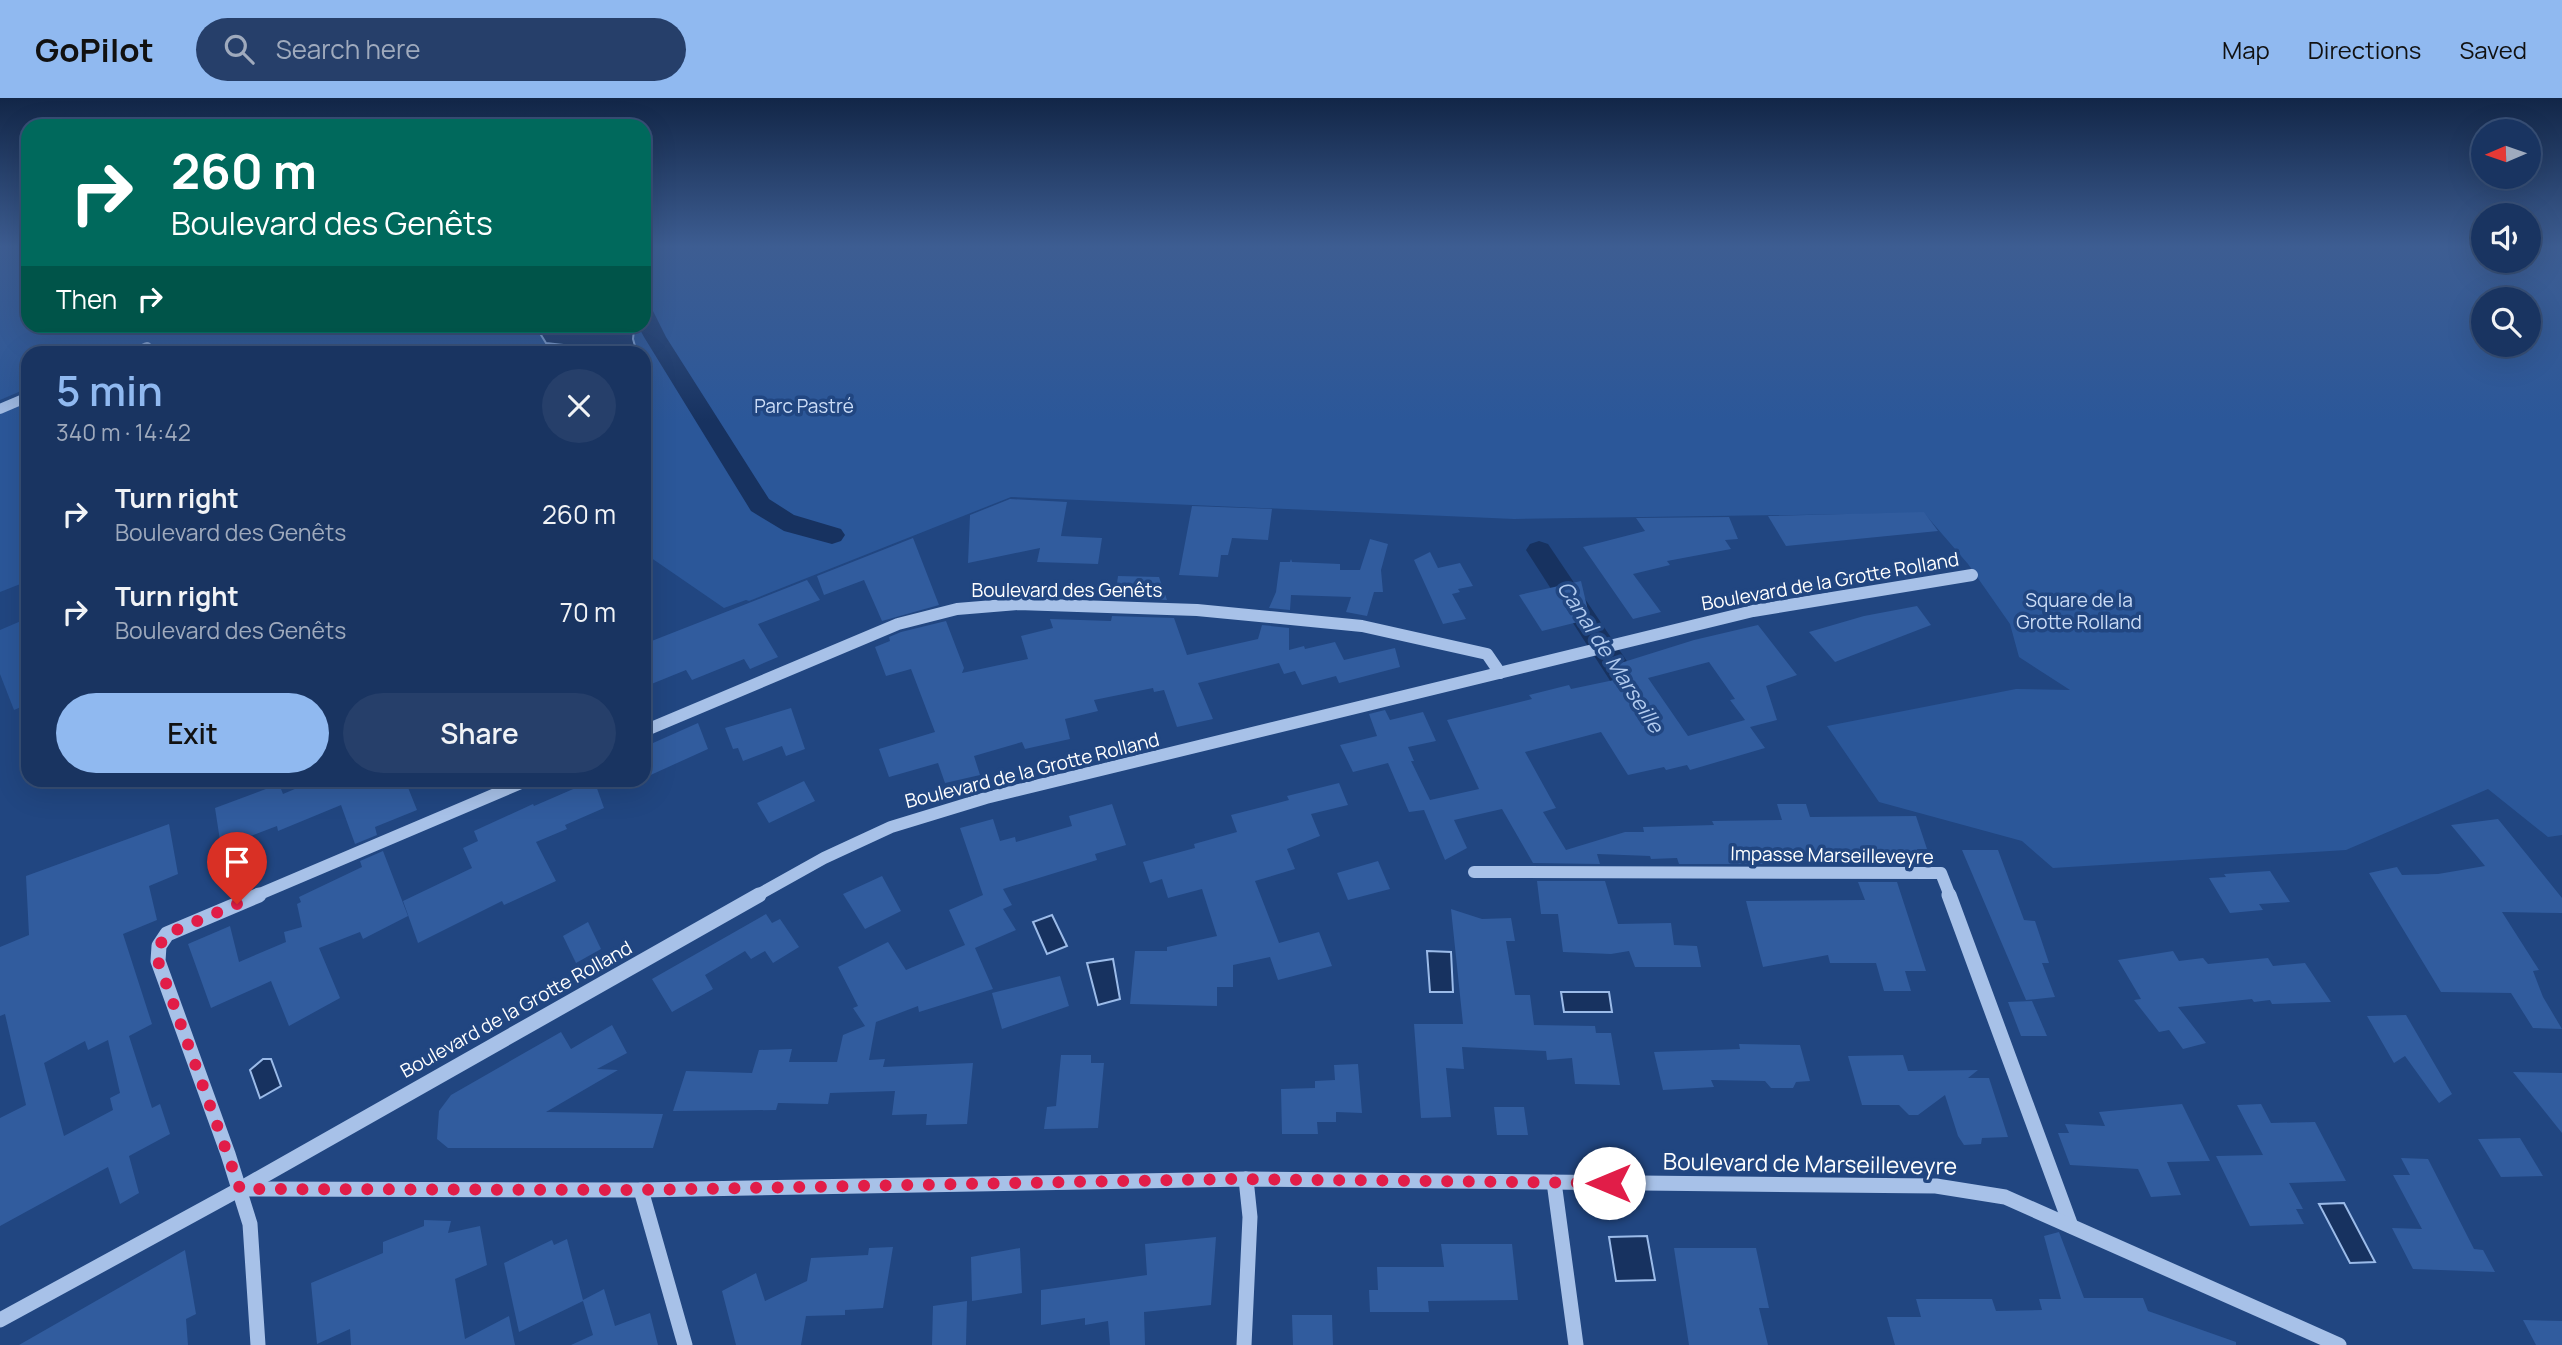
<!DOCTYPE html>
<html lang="en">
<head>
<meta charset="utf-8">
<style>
  :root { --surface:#193461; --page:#263f6a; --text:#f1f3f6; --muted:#9faabd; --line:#374f76; --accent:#90b9f0 }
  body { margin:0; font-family:Manrope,sans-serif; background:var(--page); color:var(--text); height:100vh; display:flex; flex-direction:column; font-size:26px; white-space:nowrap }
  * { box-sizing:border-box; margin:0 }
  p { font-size:23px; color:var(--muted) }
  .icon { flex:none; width:38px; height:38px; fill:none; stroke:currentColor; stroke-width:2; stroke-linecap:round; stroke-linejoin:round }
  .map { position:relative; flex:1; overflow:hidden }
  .panel { position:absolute; left:21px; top:248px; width:630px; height:441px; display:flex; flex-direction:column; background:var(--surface); border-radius:21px; box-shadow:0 7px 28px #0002,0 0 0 2px var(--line) }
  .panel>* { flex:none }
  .hud { position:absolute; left:21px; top:21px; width:630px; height:214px; border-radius:21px; box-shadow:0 7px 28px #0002,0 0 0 2px var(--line); background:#00695c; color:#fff; overflow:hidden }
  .needle { width:46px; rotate:268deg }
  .controls { position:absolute; left:2471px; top:21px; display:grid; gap:14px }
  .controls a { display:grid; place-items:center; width:70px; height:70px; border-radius:50%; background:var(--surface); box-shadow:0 7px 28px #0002,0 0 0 2px var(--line); font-size:35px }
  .pin { position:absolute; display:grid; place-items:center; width:60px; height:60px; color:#fff; margin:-72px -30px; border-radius:50% 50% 50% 0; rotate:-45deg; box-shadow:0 0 7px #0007 }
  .pin .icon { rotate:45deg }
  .me { position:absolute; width:77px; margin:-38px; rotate:270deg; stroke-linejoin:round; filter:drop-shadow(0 0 5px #0008) }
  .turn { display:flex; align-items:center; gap:24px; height:147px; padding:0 35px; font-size:32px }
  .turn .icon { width:91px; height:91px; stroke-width:2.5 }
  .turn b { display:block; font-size:49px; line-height:60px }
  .then { display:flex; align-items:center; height:66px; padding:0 35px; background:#0003; gap:14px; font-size:26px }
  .round { display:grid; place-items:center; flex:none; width:74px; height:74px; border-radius:37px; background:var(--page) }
  .summary { display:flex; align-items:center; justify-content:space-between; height:119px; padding:0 35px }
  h1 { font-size:42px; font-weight:600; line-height:52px; color:var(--accent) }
  .primary-button { display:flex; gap:14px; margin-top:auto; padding:14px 35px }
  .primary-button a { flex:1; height:80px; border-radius:42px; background:var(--accent); color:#111; font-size:28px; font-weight:600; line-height:80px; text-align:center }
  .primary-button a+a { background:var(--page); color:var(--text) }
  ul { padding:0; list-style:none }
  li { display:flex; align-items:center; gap:21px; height:98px; padding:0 35px }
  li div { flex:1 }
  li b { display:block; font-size:26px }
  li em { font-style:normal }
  header { display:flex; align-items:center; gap:42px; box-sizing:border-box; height:98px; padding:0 35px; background:var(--accent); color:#111 }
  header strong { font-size:33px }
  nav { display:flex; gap:38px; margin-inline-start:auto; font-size:24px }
  .search { width:490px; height:63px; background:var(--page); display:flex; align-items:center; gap:18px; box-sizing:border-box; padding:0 24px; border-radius:38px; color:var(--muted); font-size:26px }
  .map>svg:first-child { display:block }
  .green { fill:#2b5799; fill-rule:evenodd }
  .water { fill:#173260; stroke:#9bbbe9; stroke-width:2 }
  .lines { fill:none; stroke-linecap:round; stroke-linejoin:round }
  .canal { fill:#173260; fill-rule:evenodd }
  .building { fill:#315c9e; fill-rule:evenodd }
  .minor-far2 { stroke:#a7c1e8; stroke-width:10 }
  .minor-far1 { stroke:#a7c1e8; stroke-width:12 }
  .minor { stroke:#a7c1e8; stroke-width:15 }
  .route { stroke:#e11d48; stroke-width:12; stroke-dasharray:0 21.6 }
  .labels { text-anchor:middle; stroke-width:7; stroke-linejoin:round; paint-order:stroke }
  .park-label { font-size:19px; fill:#cbdcf6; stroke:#214681 }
  .street-label { font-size:19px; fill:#fff; stroke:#214681 }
  .water-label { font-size:21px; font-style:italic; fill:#b2cbef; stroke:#214681 }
  .near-street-label { font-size:23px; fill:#fff; stroke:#214681 }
</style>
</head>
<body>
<header>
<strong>GoPilot</strong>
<div class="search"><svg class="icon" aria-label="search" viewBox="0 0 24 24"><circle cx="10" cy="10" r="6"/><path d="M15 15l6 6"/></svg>Search here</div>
<nav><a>Map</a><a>Directions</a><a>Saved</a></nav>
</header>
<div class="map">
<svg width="2562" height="1247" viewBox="0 0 2562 1247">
  <rect width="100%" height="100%" fill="#214681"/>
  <!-- green -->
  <g class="green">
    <path d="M0 148H28V228H644V148H2483V163H2529V148H2562V737L2548 739 2488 691 2346 752 2053 770 2022 743 1879 704 1827 628 2016 591 2070 592 2019 559 2010 526 1968 466 1924 415 1514 421 1011 399 749 503 746 502 724 510 644 455V256H28V290L0 302ZM2483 201H2529V247H2483Z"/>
    <path d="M28 295V483L0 494V311Z"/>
    <path d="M28 520V606L14 612 0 576V532Z"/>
  </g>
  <!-- water -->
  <g class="water">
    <path d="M544 228H619L634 232 633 241 637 255H566L563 247 546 245 538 232Z"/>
    <path d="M1052 817 1067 848 1047 856 1033 824Z"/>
    <path d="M1427 853 1451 854 1453 894H1430Z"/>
    <path d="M1113 861 1120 901 1098 907 1087 865Z"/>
    <path d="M1561 894H1609L1612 914H1564Z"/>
    <path d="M263 961H271L281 988 260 1000 250 972Z"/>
    <path d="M2344 1105 2375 1164 2350 1165 2319 1106Z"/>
    <path d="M1647 1138 1655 1182 1616 1183 1609 1139Z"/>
  </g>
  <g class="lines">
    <!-- canal -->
    <g class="canal">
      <path d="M644 209 652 211 666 239 769 401 794 417 841 431 845 437 841 443 832 446 784 433 751 413 644 239 638 228H644Z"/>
      <path d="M1539 443 1548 446 1647 593 1652 601 1647 609 1637 612 1627 609 1526 452 1530 446Z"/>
    </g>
  </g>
  <!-- building -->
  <g class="building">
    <path d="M1010 401 1067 404 1061 438 1102 440 1098 466 1037 464 1040 450 968 465 970 417Z"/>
    <path d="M1192 408 1272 411 1268 442 1232 440 1228 457H1221L1218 479 1179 477Z"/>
    <path d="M1924 414 1938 433 1786 448 1768 418Z"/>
    <path d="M1729 419 1738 441 1725 442 1731 451 1667 463 1670 467 1633 476 1661 514 1633 521 1583 449 1645 433 1636 420Z"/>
    <path d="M913 440 939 507 882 523 864 482 824 497 817 478Z"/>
    <path d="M1370 441 1388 446 1381 472 1383 494H1374L1367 518 1346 514 1351 499 1291 497 1290 512 1269 510 1276 494 1280 464H1290L1291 461 1292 464 1340 466V472H1360Z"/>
    <path d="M1430 454 1438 470 1460 465 1473 488 1458 491 1460 494 1452 496 1466 521 1443 526 1414 462Z"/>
    <path d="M1118 478 1159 479 1167 502 1115 500Z"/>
    <path d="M807 482 820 502 758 526 778 559 750 571 744 561 692 582 686 572 644 589V546Z"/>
    <path d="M1581 483 1590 521 1542 533 1519 497Z"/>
    <path d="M1917 508 1931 527 1835 564 1809 534 1864 518Z"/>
    <path d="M1112 518 1174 520 1187 557 1258 541 1262 527 1289 530V552L1304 548 1305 551 1335 544 1344 562 1395 550 1400 569 1339 585 1336 578 1302 587 1295 573 1284 576 1279 565 1198 585 1213 621 1177 629 1164 592 1154 594 1153 590 1094 602 1098 613 1065 621 1070 641 1025 651 1022 644 974 658 980 677 945 685 938 665 889 679 879 651 935 634 911 571 886 578 875 549 890 543 889 539 901 534 946 523 964 570 962 575 1028 561 1021 538 1053 530 1050 521 1111 523Z"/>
    <path d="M1758 527 1797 577 1766 588 1777 622 1750 629 1765 650 1690 672 1687 667 1666 672 1664 669 1628 677 1601 634 1525 654 1556 710 1543 714 1566 752 1625 734H1644L1643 729 1714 727 1712 723 1782 722 1777 706H1806L1810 719 1916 718 1927 751H1917L1919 757H1905L1908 765 1852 766 1848 757 1819 760 1817 757 1772 766H1679L1677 760 1651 761 1650 758 1597 756 1600 766 1533 765 1502 711 1454 722 1467 750 1445 762 1424 712 1409 714 1388 665 1353 674 1340 647 1377 638 1369 616 1385 612 1390 622 1423 614 1436 643 1408 649 1414 663H1411L1430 702 1479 691 1447 622 1532 601 1529 597 1569 587 1571 591 1614 582 1611 568 1694 542ZM1709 564 1735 601 1730 602 1745 622 1688 638 1648 580Z"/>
    <path d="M791 610 805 651 786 658 782 648 743 663 738 650 733 651 725 630Z"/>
    <path d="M698 625 708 651 644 680V649Z"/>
    <path d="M316 682H405L417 712 375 729 377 737 355 746 341 707 278 733 277 728 221 749 215 710 279 686 283 696Z"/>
    <path d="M594 682 604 710 565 727 567 731 536 744 556 783 504 807 502 803 418 845 403 803 472 770 463 750 478 743 474 733 533 706 534 708Z"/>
    <path d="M804 683 815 703 769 725 757 705Z"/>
    <path d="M1339 685 1348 707 1311 716 1320 738 1287 751 1295 771 1255 783 1279 845 1319 834 1332 868 1278 882 1270 859 1233 867V889H1217V908L1130 906 1135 853H1167V849L1217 838 1202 791 1168 800 1162 781 1150 785 1143 764 1195 750 1194 746 1237 734 1231 717 1289 702 1287 698Z"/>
    <path d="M1112 706 1126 747 1095 756 1097 762 1003 791 1012 807 1003 811 1016 832 975 850 993 891 919 914 918 908 876 924 869 962 885 961 883 969 973 965 967 1026 926 1027 927 1016 892 1017 895 993 830 995 828 1006 778 1005 776 1012 673 1013 686 973 752 975 759 952 792 951 789 964H837L843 937 865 928 853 910 858 908 838 869 888 844 906 872 965 847 949 812 983 797 960 730 993 721 1000 743 1015 739 1016 744 1072 728 1069 718Z"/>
    <path d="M2498 721 2562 800V815L2502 814 2539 872 2533 873 2543 899 2562 931 2533 930 2511 895 2441 894 2369 775 2397 769 2402 777 2438 776 2485 768 2451 727Z"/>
    <path d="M169 726 178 776 149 788 157 822 123 836 152 926 129 938 152 1010 160 1006 170 1036 129 1058 139 1095 120 1106 108 1069 0 1128V1020L26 1007 5 916 0 918V849L29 837 26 778ZM108 942 120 995 110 1000 113 1012 64 1038 44 965 85 943 88 952Z"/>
    <path d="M1962 752H1998L2024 822 2035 823 2049 865H2042L2055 899 2026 902Z"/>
    <path d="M383 753 408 818 363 841 360 834 319 850 340 900 289 928 271 883 211 910 188 846 230 828 239 864 286 844 284 834 302 829 297 806 301 804 299 799 362 769 360 763Z"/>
    <path d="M1378 763 1390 791 1348 802 1337 775Z"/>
    <path d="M2270 773 2290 804 2259 806 2263 812 2230 815 2209 780 2226 779 2224 776Z"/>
    <path d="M882 778 901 813 865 831 843 796Z"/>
    <path d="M1537 783H1605L1618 826 1671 825 1674 847 1697 848 1701 869H1635L1629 853 1611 856 1563 854 1558 816H1541Z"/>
    <path d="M1858 784H1897L1926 873H1905L1911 893H1884L1876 865H1830L1828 857 1763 869 1746 803 1865 802Z"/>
    <path d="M1451 811 1482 821 1511 820 1515 843H1506L1515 897H1530L1534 927 1595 928 1596 935H1611L1620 987 1575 986 1572 960 1547 962 1546 953 1462 949 1464 971 1446 970 1451 1019 1421 1020 1414 926H1463Z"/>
    <path d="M766 816 772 825 780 821 799 849 773 865 765 853 751 861 745 853 705 877 713 891 672 914 652 881Z"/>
    <path d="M588 824 601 851 576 865 563 838Z"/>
    <path d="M2173 853 2179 863 2203 860 2208 866 2268 860 2273 868 2305 865 2331 904 2272 906 2270 902 2254 904 2252 901 2178 909 2206 945 2183 951 2169 932 2159 934 2134 902 2141 901 2118 862Z"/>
    <path d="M1060 878 1069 908 1002 931 992 895Z"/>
    <path d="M2032 903 2047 938H2021L2008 904Z"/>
    <path d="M2406 917 2452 996 2439 1005 2405 958 2394 965 2367 918Z"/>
    <path d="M612 927 627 955 597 971 618 972 546 1014 663 1016 653 1050H448L437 1041 439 1013 451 997 561 934 571 951Z"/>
    <path d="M1739 946 1800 947 1810 983 1796 984 1793 990H1771L1765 983 1711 982 1714 989 1663 992 1654 954 1740 951Z"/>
    <path d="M1061 957H1091V965H1104L1098 1030 1044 1031 1047 1009 1056 1008Z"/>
    <path d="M1903 957 1908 973 1978 972 1968 980H1989L2008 1039 1982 1040 1981 1046 1964 1047 1958 1038 1945 997 1918 1017H1909L1899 1007H1862L1848 958Z"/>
    <path d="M1358 966 1362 1015 1336 1014V1024H1317L1318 1036H1282L1281 991 1315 990V983L1335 982 1334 967Z"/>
    <path d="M2513 974 2562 975V1035Z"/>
    <path d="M2182 1006 2210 1063 2167 1064 2181 1097 2151 1099 2138 1071 2070 1067 2058 1035H2069L2065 1026 2105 1028 2099 1014Z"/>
    <path d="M2261 1006 2271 1025 2315 1024 2346 1083 2289 1085 2303 1111H2296L2304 1126 2250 1128 2216 1058 2263 1057 2237 1007Z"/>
    <path d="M1494 1009H1524L1528 1037H1497Z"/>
    <path d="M2520 1040 2543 1078 2501 1079 2478 1041Z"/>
    <path d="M2401 1060 2428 1061 2474 1151 2483 1152 2495 1174 2413 1171 2392 1130 2422 1131 2393 1077H2410Z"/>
    <path d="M424 1122 451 1123 448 1135 480 1128 487 1167 455 1181 465 1241 509 1218 515 1247H351L350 1231 317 1246 311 1185 383 1155V1144L424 1128Z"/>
    <path d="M2059 1134 2084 1200H2143L2148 1213 2236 1244V1247H1895L1887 1219H1921L1916 1201H1992L1996 1213 2042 1212 2039 1201H2061L2044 1138Z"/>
    <path d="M1216 1139 1211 1207 1144 1214 1145 1247H1110L1108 1223 1085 1227V1220L1041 1227V1192L1147 1177 1145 1146Z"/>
    <path d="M567 1141 583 1202 604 1191 615 1228 650 1215 658 1247H571L593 1237 583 1203 519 1234 504 1165 552 1142 554 1147Z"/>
    <path d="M1441 1146H1512L1518 1202 1428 1203 1429 1214H1370L1369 1192H1378L1377 1169H1444Z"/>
    <path d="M893 1149 883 1210 845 1212V1217L806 1218 801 1247H736L722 1193 756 1175 765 1203 807 1183 811 1160 868 1157 869 1150Z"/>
    <path d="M1020 1150 1022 1195 972 1203 971 1159Z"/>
    <path d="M1674 1150H1756L1769 1210H1759L1768 1247H1689Z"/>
    <path d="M185 1152 196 1216 186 1221 188 1247H19Z"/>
    <path d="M967 1203 966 1247H932L933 1208Z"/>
    <path d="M1292 1217H1332L1333 1247H1293Z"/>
    <path d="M2523 1222 2562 1223V1247H2536Z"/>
  </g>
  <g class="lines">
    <!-- minor-far2 -->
    <g class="minor-far2">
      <path d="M132 256 147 249"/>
      <path d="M0 311 28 299"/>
    </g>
    <!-- minor-far1 -->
    <g class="minor-far1">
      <path d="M644 633 898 526 957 511 1018 506 1197 512 1362 528 1487 556 1500 575"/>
      <path d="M1474 774 1941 775 1950 798"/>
      <path d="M255 798 528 682"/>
      <path d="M756 798 824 760 891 729 986 700 1753 513 1972 477"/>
    </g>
    <!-- minor -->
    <g class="minor">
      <path d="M1949 797 2071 1128"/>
      <path d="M1554 1084 1576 1247"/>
      <path d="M240 1091 641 1092 1246 1081 1936 1088 2005 1099 2339 1247"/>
      <path d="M641 1092 685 1247"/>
      <path d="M0 1222 240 1091 759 797"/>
      <path d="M258 1247 250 1126 228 1056 158 863 159 848 167 836 259 797"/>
      <path d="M1244 1247 1250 1119 1246 1081"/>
    </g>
  </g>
  <!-- sky -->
  <linearGradient id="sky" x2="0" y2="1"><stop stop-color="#122647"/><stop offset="0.46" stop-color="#3d5d92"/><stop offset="1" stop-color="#3d5d92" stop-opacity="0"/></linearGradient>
  <rect width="2562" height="323" fill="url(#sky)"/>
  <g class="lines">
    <!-- route -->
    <path class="route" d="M237 806 167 836 159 848 158 863 240 1091 641 1092 1233 1081 1609 1085"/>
  </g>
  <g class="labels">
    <!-- park labels -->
    <g class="park-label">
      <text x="804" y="315">Parc Pastré</text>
      <text x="2079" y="509">Square de la<tspan x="2079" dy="22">Grotte Rolland</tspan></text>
    </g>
    <!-- street labels -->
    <g class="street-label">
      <text transform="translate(1830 483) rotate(-10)" y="7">Boulevard de la Grotte Rolland</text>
      <text x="1067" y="499">Boulevard des Genêts</text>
      <text transform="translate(1032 672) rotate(-14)" y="7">Boulevard de la Grotte Rolland</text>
      <text transform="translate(1832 757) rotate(1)" y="7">Impasse Marseilleveyre</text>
      <text transform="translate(516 911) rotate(-29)" y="7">Boulevard de la Grotte Rolland</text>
    </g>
    <!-- water labels -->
    <g class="water-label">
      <text transform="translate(1610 559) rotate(57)" y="7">Canal de Marseille</text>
    </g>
    <!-- near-street labels -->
    <g class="near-street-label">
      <text transform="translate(1810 1066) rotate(1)" y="8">Boulevard de Marseilleveyre</text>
    </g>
  </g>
</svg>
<div class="controls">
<a><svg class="needle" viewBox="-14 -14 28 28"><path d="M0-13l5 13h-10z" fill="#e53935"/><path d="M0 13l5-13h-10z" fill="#9faabd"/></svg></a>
<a><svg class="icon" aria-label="sound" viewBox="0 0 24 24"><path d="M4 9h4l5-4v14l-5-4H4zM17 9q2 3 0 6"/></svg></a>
<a><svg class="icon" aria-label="search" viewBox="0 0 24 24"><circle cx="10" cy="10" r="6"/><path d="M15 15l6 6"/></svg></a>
</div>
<div class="pin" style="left:237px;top:806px;background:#d93025"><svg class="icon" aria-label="arrive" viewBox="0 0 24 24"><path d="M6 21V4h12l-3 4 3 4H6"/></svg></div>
<svg class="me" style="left:1609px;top:1085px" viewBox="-20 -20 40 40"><circle r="19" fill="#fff"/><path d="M0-13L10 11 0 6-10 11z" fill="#e11d48"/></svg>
<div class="hud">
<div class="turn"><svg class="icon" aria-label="right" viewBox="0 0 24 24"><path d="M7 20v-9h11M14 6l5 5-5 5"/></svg><div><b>260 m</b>Boulevard des Genêts</div></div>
<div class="then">Then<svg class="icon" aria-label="right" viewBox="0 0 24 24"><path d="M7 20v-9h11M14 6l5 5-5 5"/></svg></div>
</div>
<section class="panel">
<div class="summary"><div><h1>5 min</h1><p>340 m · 14:42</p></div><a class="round"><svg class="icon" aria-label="close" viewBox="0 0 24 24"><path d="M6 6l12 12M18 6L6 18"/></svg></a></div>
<ul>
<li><svg class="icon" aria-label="right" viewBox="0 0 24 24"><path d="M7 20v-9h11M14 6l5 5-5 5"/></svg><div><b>Turn right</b><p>Boulevard des Genêts</p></div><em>260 m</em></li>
<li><svg class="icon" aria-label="right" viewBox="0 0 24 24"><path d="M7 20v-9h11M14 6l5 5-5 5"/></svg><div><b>Turn right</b><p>Boulevard des Genêts</p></div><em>70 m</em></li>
</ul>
<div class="primary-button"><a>Exit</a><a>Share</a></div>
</section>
</div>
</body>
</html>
